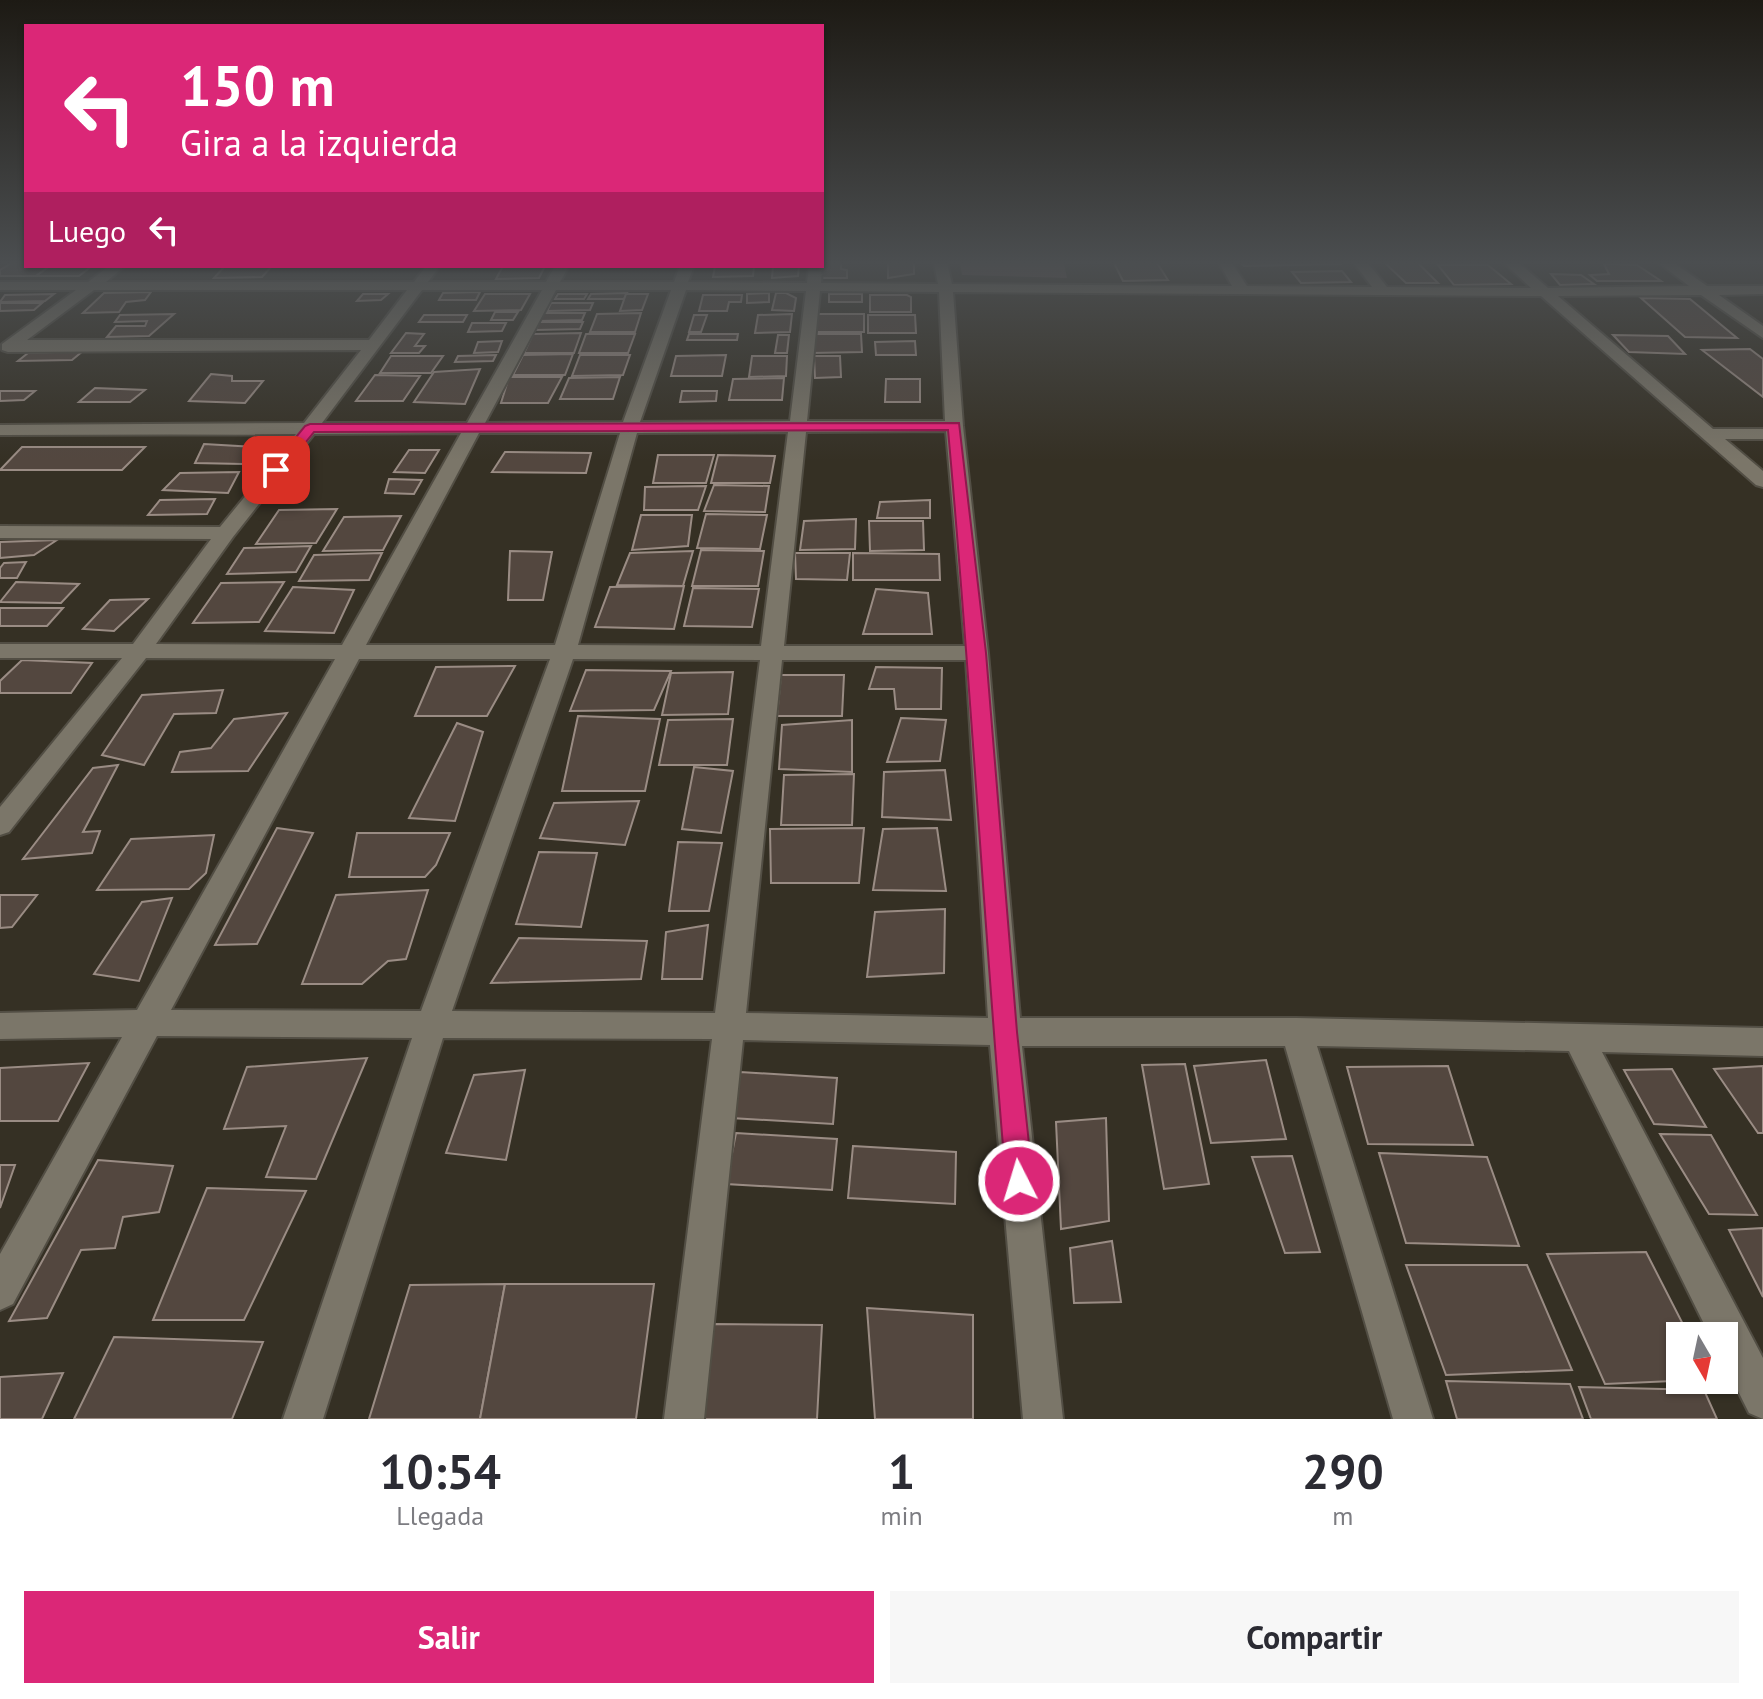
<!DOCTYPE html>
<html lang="es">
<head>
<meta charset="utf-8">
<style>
  :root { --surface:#fff; --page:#f7f7f7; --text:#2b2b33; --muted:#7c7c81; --accent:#db2777 }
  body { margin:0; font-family:"PT Sans",sans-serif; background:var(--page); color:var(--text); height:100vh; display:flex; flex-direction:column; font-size:30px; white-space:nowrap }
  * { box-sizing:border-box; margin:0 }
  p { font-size:26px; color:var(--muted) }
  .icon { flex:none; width:44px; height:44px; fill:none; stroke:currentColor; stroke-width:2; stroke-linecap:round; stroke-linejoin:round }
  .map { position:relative; height:1419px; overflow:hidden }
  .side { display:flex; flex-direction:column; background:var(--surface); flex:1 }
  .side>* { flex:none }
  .top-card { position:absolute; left:24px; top:24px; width:800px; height:244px; border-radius:0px; box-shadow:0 2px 6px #0004; background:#db2777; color:#fff; overflow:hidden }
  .needle { width:52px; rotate:171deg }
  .tools { position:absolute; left:1666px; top:1322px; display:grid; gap:16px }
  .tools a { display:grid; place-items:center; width:72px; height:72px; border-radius:0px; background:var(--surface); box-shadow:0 2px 6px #0004; font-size:40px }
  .pin { position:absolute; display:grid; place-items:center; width:68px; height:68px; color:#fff; margin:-34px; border-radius:16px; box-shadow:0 4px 12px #0006 }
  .me { position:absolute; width:88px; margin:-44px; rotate:355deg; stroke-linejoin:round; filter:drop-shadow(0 0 6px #0008) }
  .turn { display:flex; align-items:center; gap:28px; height:168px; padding:0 24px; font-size:36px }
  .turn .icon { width:104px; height:104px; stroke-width:2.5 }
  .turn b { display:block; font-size:56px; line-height:68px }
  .then { display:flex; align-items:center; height:76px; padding:0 24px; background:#0003; gap:16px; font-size:30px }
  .eta { display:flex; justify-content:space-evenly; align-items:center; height:136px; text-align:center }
  .eta b { font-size:48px; font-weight:600; line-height:56px }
  .cta { display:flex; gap:16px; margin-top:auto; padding:16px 24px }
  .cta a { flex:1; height:92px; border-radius:0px; background:var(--accent); color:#fff; font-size:32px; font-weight:600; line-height:92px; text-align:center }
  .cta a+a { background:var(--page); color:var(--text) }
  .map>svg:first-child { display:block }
  .green { fill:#6b5454 }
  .building { fill:#53473f; stroke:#9a8c84; stroke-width:2 }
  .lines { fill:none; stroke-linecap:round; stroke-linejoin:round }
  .street-casing { stroke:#524e44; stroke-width:4 }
  .street { fill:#7b7669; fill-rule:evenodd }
  .route { fill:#db2777; stroke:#8e194d; stroke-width:2 }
</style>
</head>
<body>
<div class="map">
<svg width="1763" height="1419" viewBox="0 0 1763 1419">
  <rect width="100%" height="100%" fill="#353024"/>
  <!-- green -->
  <path class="green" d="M960 263H1064L1067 278 962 275Z"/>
  <!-- building -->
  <g class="building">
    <path d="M12 263H26V266H50L36 276H0V270Z"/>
    <path d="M822 263H841V269L847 270V278H821Z"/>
    <path d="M888 263H914V274L888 278Z"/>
    <path d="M1114 263H1157L1168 280 1123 281Z"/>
    <path d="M1241 263H1339L1340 264 1244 266Z"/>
    <path d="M1385 263H1418L1438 283H1406Z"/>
    <path d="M1604 264 1637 265 1661 281H1597L1590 275 1609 274Z"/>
    <path d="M1438 265H1488L1511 284 1454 285Z"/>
    <path d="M50 266H92L79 276H36Z"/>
    <path d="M225 266H272L262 277 214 278Z"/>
    <path d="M503 266H545L539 278 496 279Z"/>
    <path d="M715 266H754L753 276 713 277Z"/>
    <path d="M773 266H799L798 276 772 278Z"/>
    <path d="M1342 271 1351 282 1301 283 1292 272Z"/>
    <path d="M1551 274 1581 275 1594 284 1560 285Z"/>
    <path d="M151 292 145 300 126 302 119 312 83 313 104 293Z"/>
    <path d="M480 292 476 300H439L443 293Z"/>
    <path d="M627 293 624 299H588L591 294Z"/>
    <path d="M769 293V302L747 303V294Z"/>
    <path d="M776 293H786L796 298 794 311 772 310Z"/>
    <path d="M54 294 45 301 0 302 5 295Z"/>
    <path d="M363 294H388L381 300 357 301Z"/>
    <path d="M485 294H530L521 310 474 311Z"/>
    <path d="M558 294H587L584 299H555Z"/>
    <path d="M626 294H648L642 310 620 311Z"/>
    <rect x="829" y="294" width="33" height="8"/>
    <path d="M703 295H742L741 302H729L727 311H699Z"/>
    <path d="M870 295H907L911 297V312H870Z"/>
    <path d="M1641 298 1690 299 1737 338 1685 337Z"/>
    <path d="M0 303H42L34 310 0 311Z"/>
    <path d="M551 303H593L590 310 547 311Z"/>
    <path d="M495 312H518L513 320H491Z"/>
    <path d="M542 313H585L582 320 539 321Z"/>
    <path d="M641 313 635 332H590L597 314Z"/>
    <path d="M174 314 149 336 107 337 116 326H145L147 321 115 322 120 315Z"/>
    <path d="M792 314 790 332 755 333 758 315Z"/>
    <path d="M817 314H864V332H816Z"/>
    <path d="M424 315H467L463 322H419Z"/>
    <path d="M694 315H707L701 332H689Z"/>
    <path d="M868 315H915L916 333H868Z"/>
    <path d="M539 322H583L580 329 536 330Z"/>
    <path d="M472 323H506L502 331 468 332Z"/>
    <path d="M406 333 424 334 415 346H425L419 353H391Z"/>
    <path d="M581 333 574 353H524L533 334Z"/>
    <path d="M586 334H635L628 353H579Z"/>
    <path d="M689 334H738L737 340H687Z"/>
    <path d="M813 334H861L862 352 812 353Z"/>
    <path d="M778 335H789L787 353H775Z"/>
    <path d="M1613 335 1668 336 1685 354 1629 352Z"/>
    <path d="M502 341 498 352 474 353 478 342Z"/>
    <path d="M915 341 916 355H876L875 342Z"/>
    <path d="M1750 349 1763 359V397L1702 350Z"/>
    <path d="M83 351 72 360 18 361 28 353Z"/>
    <path d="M573 354 565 375H513L523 355Z"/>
    <path d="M496 355 493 361 455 362 458 356Z"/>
    <path d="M580 355H630L623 375 572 376Z"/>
    <path d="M726 355 722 376H671L676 356Z"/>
    <path d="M391 356H443L431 373H380Z"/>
    <path d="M752 356H787L786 376 749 377Z"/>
    <path d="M814 356H840L841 377 815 378Z"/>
    <path d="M480 369 465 404 414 402 434 372Z"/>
    <path d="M211 374 232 376V381H263L245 403 189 401Z"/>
    <path d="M375 375 420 376 403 401H356Z"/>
    <path d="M509 377H562L548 403H501Z"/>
    <path d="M620 377 613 399H560L569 378Z"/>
    <path d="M784 378 782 400H729L733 379Z"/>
    <path d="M886 379H920V402H885Z"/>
    <path d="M95 388 145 390 130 402H79Z"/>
    <path d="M0 391H35L24 400 0 401Z"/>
    <path d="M682 391H717L716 401 680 402Z"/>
    <path d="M204 444 255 447 243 464 195 463Z"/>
    <path d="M22 447H145L122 470H0Z"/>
    <path d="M409 450H439L425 473 394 472Z"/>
    <path d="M505 452 591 453 586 473 492 472Z"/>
    <path d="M658 455H714L706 483H653Z"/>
    <path d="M718 455 775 456 770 483H711Z"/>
    <path d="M239 472 228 493 163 490 180 473Z"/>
    <path d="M389 479 422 480 414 494 385 493Z"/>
    <path d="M714 485 769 486 765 512 704 511Z"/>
    <path d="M706 486 698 510H644L645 487Z"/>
    <path d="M215 499 207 514 148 515 160 500Z"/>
    <path d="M930 500V518H877L880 502Z"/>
    <path d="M337 509 316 543 256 544 279 510Z"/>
    <path d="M706 514 767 515 760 549 697 548Z"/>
    <path d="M641 515H692L688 546 632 550Z"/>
    <path d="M401 516 383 550 323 551 344 517Z"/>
    <path d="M856 519 855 549 800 550 804 521Z"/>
    <path d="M869 521H923L924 550 870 551Z"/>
    <path d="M57 540 34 555 0 558V542Z"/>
    <path d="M311 546 296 572 227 574 244 548Z"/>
    <path d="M701 550 764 551 758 586H692Z"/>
    <path d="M510 551 552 552 543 600H508Z"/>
    <path d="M693 551 683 586 617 585 630 553Z"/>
    <path d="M382 553 369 580 299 581 314 555Z"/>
    <path d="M795 553H850L847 580 796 579Z"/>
    <path d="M853 553 939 554 940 580H853Z"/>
    <path d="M26 562 17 578H0V568L4 563Z"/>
    <path d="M16 582 79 584 61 603 0 602Z"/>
    <path d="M284 582 259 622 193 623 221 583Z"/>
    <path d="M684 586 674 629 595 627 610 587Z"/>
    <path d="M293 587 354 590 334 633 265 631Z"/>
    <path d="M693 588 759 589 752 627 684 626Z"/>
    <path d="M876 589 928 593 932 634H863Z"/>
    <path d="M148 599 114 631 83 629 110 600Z"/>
    <path d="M0 608H63L47 626H0Z"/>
    <path d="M22 660 92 663 71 693H0V681Z"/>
    <path d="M515 666 487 716H415L436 667Z"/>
    <path d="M876 667 942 668 941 709H896L894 689H869Z"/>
    <path d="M586 670 671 671 654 710 570 711Z"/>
    <path d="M733 672 728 714 662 715 671 673Z"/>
    <path d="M781 675H844L842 716H777Z"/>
    <path d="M223 690 216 713 174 714 144 765 102 755 142 695Z"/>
    <path d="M287 713 248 771 172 772 180 752 211 748 234 719Z"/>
    <path d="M578 716 660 719 645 791H562Z"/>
    <path d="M901 718 946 720 940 761 887 762Z"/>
    <path d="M733 719 727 765H659L668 720Z"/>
    <path d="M852 720V772L779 769 782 725Z"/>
    <path d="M457 723 483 732 455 821 409 818Z"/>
    <path d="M118 765 83 832 100 831 92 853 23 859 93 768Z"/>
    <path d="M694 767 733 771 721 833 682 829Z"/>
    <path d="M945 770 951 820 882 817 884 772Z"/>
    <path d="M854 774 852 825H781L784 775Z"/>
    <path d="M639 801 625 845 540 838 554 803Z"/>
    <path d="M277 828 313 833 257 944 215 945Z"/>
    <path d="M864 828 859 883H771L770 829Z"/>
    <path d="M937 828 946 891 873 890 883 829Z"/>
    <path d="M357 833H450L436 865 425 877H349Z"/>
    <path d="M214 835 206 873 189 889 97 890 131 839Z"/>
    <path d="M678 842 722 843 709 911H669Z"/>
    <path d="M539 852 597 853 581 927 516 924Z"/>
    <path d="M428 890 406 959 388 961 362 984H302L336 895Z"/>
    <path d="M0 895H37L12 927 0 928Z"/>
    <path d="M172 898 139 981 94 974 142 902Z"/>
    <path d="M945 909 944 973 867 977 875 912Z"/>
    <path d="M708 925 702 979H662L666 932Z"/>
    <path d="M519 938 647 941 641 979 491 983Z"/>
    <path d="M367 1058 316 1179 266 1177 286 1126 224 1129 247 1067Z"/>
    <path d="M1266 1060 1286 1139 1211 1143 1194 1066Z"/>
    <path d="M89 1063 58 1121H0V1068Z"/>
    <path d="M1185 1064 1209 1184 1164 1189 1142 1065Z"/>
    <path d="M1448 1066 1473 1145 1368 1144 1347 1067Z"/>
    <path d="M1763 1066V1133H1758L1714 1069Z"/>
    <path d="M1672 1069 1706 1127 1654 1124 1624 1070Z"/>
    <path d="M525 1070 506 1160 446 1153 474 1075Z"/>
    <path d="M740 1072 837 1078 833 1124 731 1118Z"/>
    <path d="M1106 1118 1109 1221 1061 1229 1056 1122Z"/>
    <path d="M736 1133 837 1139 832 1190 726 1184Z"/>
    <path d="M1660 1134 1711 1135 1757 1215 1709 1214Z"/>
    <path d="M853 1146 956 1152 955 1204 848 1198Z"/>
    <path d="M1379 1153 1487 1157 1519 1246 1406 1243Z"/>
    <path d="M1292 1156 1320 1252 1285 1253 1252 1157Z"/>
    <path d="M98 1160 173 1166 159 1212 123 1217 115 1248 81 1250 47 1318 9 1321Z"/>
    <path d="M0 1165H15L0 1208Z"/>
    <path d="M207 1188 306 1191 244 1320H153Z"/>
    <path d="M1763 1228V1297L1729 1230Z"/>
    <path d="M1112 1241 1121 1302 1074 1303 1070 1248Z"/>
    <path d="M1646 1252 1689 1336H1680V1380H1696L1605 1384 1547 1254Z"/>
    <path d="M1406 1265H1527L1572 1370 1446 1375Z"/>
    <path d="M505 1284 480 1419H369L410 1285Z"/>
    <path d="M505 1284H654L636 1419H480Z"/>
    <path d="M867 1308 973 1315V1419H875Z"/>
    <path d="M712 1324 822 1325 817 1419H701Z"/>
    <path d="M114 1337 263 1342 232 1419H74Z"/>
    <path d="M63 1373 42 1419H0V1377Z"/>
    <path d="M1446 1381 1570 1384 1583 1419H1457Z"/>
    <path d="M1579 1387 1704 1390 1717 1419H1591Z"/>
  </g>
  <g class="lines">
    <!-- street casing -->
    <g class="street-casing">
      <path id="street" d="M934 263H947L952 284 1232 286 1219 263H1232L1247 286 1372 287 1354 263H1368L1387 287 1531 288 1504 263H1519L1548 288 1689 286 1659 263H1674L1707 286H1763V294L1719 295 1763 326V338L1701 295 1558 296 1713 429H1763V439H1725L1763 471V487L1756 485 1541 296 953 292 963 426 988 653 1020 1018H1297L1763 1028V1056L1602 1052 1763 1358V1419L1749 1413 1724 1363V1336H1710L1569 1051 1317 1046 1433 1419H1393L1285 1046H1022L1063 1419H1023L990 1045 743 1040 704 1419H664L712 1039 443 1038 323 1419H283L412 1038 157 1036 13 1304 0 1310V1254L122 1037 0 1039V1013L137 1010 335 659 146 658 9 832 0 835V807L122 658H0V644H133L211 539 0 538V526L220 527 296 434 0 435V425L304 423 361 350 8 352 2 350V344L76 290H0V282H88L109 266H125L106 282H414L426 266H440L428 282H546L555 266H569L560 282H674L680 266H694L688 282 807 283 809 266 822 265 821 283 938 284ZM94 290H407L369 340H27ZM422 290H542L467 423H322ZM556 290H671L623 422 485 423ZM686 290 806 291 790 421 640 422ZM820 291 939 292 945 421H807ZM946 431 965 646H784L806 432ZM788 432 761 646 578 645 637 433ZM461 433 342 645 156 644 233 537 314 434ZM479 433H620L555 645H366ZM359 659H550L421 1011 171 1010ZM573 659 760 660 715 1013 452 1011ZM782 660H966L988 1018 746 1013Z"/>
    </g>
    <!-- street -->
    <use href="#street" class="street"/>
  </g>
  <!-- sky -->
  <linearGradient id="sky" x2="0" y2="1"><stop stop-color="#1d1a14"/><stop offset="0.57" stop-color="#4b4e50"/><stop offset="1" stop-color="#4b4e50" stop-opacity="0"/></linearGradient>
  <rect width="1763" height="461" fill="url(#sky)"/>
  <!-- route -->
  <path class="route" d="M959 423 986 653 1017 1032 1033 1181 1029 1190 1019 1193 1010 1190 1006 1181C984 931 971 680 948 430L314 432 281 473 269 470 305 426 310 424Z"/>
</svg>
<div class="tools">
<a><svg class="needle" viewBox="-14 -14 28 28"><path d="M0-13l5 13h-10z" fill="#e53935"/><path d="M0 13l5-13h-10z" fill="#7c7c81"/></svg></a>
</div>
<div class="pin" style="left:276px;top:470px;background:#d93025"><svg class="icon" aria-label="arrive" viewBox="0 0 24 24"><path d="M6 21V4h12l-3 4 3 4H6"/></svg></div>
<svg class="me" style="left:1019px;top:1181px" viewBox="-20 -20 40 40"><circle r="17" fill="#db2777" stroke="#fff" stroke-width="3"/><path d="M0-11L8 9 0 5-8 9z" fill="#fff"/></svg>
<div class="top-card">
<div class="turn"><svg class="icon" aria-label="left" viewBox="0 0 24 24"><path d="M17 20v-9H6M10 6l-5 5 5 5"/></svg><div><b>150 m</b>Gira a la izquierda</div></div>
<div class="then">Luego<svg class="icon" aria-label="left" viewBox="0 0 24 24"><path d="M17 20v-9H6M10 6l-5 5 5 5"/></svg></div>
</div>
</div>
<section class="side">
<div class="eta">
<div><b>10:54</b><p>Llegada</p></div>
<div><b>1</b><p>min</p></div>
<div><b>290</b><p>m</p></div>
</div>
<div class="cta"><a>Salir</a><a>Compartir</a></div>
</section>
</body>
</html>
